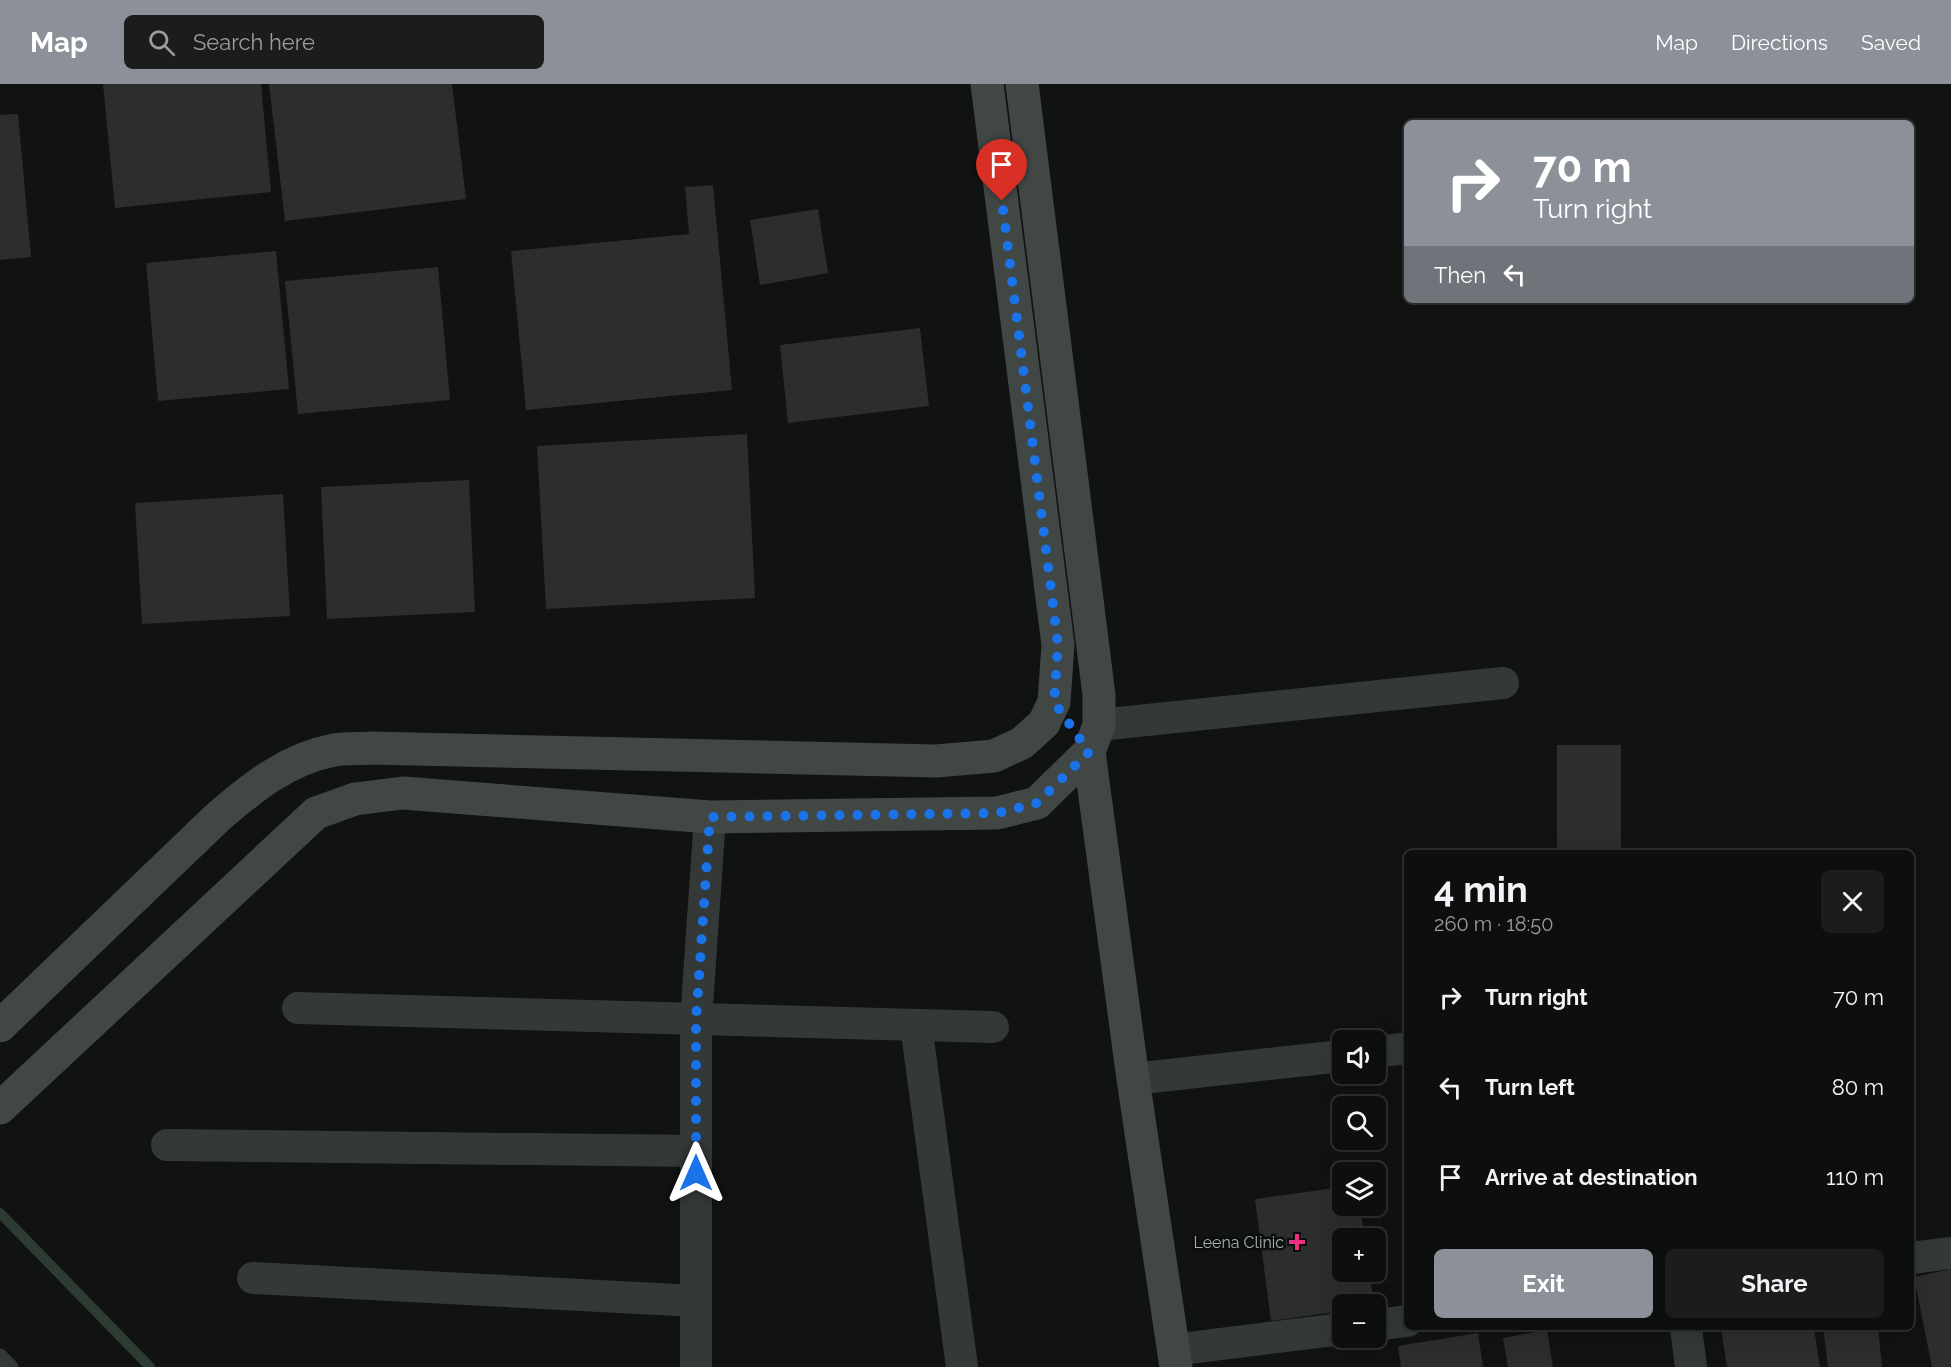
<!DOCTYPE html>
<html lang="en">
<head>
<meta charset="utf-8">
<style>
  :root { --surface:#0d0e0e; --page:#1b1c1c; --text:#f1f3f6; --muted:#9a9c9e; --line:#2d2e2e; --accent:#8c9099 }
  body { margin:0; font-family:Raleway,sans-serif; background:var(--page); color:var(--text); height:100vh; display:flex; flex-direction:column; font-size:22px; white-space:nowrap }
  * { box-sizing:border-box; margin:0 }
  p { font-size:20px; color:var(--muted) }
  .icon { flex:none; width:33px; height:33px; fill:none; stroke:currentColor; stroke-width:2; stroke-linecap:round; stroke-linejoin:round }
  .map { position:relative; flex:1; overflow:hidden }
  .details { position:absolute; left:1404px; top:766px; width:510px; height:480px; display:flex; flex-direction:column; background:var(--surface); border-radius:9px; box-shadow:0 6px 24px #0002,0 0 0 2px var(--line) }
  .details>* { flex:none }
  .top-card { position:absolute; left:1404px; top:36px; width:510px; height:183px; border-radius:9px; box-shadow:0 6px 24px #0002,0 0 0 2px var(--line); background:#8c9099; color:#fff; overflow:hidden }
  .tools { position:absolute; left:1332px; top:946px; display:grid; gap:12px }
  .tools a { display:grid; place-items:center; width:54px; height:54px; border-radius:9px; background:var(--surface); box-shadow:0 6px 24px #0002,0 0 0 2px var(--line); font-size:30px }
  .pin { position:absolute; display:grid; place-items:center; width:51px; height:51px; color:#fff; margin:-62px -26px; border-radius:50% 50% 50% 0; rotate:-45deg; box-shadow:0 0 6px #0007 }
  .pin .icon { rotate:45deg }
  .me { position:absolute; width:66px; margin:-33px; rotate:0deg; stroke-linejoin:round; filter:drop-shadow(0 0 4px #0008) }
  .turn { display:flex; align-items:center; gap:21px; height:126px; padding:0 30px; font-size:27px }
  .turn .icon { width:78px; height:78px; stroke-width:2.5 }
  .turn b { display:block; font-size:42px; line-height:51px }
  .then { display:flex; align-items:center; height:57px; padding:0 30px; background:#0003; gap:12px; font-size:22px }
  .round { display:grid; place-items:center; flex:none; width:63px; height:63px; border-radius:9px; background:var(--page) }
  .summary { display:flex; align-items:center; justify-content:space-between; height:102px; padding:0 30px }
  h1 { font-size:36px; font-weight:700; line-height:45px }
  .button { display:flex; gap:12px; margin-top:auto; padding:12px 30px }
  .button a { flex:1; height:69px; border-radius:9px; background:var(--accent); color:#fff; font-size:24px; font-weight:700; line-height:69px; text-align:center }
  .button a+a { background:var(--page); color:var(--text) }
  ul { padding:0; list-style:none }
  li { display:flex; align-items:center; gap:18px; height:90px; padding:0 30px }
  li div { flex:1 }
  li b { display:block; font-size:22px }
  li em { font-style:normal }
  header { display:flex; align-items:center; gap:36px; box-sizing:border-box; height:84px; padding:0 30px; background:var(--accent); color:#fff }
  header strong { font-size:28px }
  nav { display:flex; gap:33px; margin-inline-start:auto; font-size:21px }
  .search { width:420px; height:54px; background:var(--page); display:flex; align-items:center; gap:15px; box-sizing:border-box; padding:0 21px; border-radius:9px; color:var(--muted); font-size:22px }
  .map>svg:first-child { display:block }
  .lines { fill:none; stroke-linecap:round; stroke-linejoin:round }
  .stream { stroke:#2d3c33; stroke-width:10 }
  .building { fill:#2c2e2e }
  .lane { stroke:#343938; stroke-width:15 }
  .street { stroke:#343938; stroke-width:32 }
  .secondary { stroke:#404745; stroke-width:33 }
  .route { stroke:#1a73e8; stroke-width:10; stroke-dasharray:0 18 }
  .poi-dot { fill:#ec2f7e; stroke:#0c0d0d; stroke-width:2 }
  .labels { text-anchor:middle; stroke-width:5; stroke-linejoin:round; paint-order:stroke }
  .poi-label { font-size:16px; fill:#a3b3ac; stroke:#0c0d0d; text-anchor:end }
</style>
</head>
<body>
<header>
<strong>Map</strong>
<div class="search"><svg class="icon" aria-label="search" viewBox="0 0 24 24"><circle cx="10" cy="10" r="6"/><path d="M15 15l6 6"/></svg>Search here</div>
<nav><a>Map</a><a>Directions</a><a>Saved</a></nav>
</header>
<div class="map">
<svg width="1951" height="1283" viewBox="0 0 1951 1283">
  <rect width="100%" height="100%" fill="#111212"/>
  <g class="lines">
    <!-- stream -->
    <path class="stream" d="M0 1129 150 1283"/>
  </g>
  <!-- building -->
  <g class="building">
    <path d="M103 0H261L271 108 115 124Z"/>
    <path d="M269 0H452L466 115 285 137Z"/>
    <path d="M18 30 31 173 0 176V31Z"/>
    <path d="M713 101 732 306 526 326 511 167 689 150 685 103Z"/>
    <path d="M818 125 828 189 760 201 750 136Z"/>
    <path d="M276 167 289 305 158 317 146 179Z"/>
    <path d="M438 183 450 316 298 330 285 197Z"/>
    <path d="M920 244 929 322 788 339 780 261Z"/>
    <path d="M747 350 755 514 546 525 537 362Z"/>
    <path d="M469 396 475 528 327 535 321 403Z"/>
    <path d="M283 410 290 532 142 540 135 419Z"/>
    <rect x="1557" y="661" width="64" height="105"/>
    <path d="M1342 1103V1122H1360L1365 1155H1342V1188H1369L1374 1221H1342V1227L1271 1237 1255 1115Z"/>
    <path d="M1951 1185V1283H1932L1914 1193Z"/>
    <path d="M1721 1244H1814L1820 1283H1727Z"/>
    <path d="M1823 1244H1878L1882 1283H1828Z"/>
    <path d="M1547 1246 1553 1283H1508L1503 1254Z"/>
    <path d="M1478 1249 1483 1283H1401L1398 1262Z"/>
  </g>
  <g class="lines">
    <!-- lane -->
    <path class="lane" d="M0 1272 11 1283"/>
    <!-- street -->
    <g class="street">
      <path d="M1099 641 1503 599"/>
      <path d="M298 924 993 943"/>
      <path d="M916 941 962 1283"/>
      <path d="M1376 968 1407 964"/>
      <path d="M1133 995 1342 972"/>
      <path d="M167 1061 696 1067"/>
      <path d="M1911 1174 1951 1169"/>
      <path d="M253 1194 696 1217"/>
      <path d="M1376 1241 1407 1237"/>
      <path d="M1686 1244 1691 1283"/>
      <path d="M1173 1266 1342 1245"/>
      <path d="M696 1283V936L710 733"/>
    </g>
    <!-- secondary -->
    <g class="secondary">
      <path d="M1022 0 1099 611V641L1089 668 1133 995 1176 1283"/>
      <path d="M0 942 218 733C253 703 287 675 334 666 346 664 359 665 371 664L936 677 994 672 1022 659 1044 639 1054 618 1058 561 987 0"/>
      <path d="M0 1024 316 729 355 715 403 709 710 733 997 729 1037 719 1089 668"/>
    </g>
  </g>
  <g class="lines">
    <!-- route -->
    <path class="route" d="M696 1089V936L710 733 998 729 1037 719 1089 668 1054 618 1058 561 1002 117"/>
  </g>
  <!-- markers -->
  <path class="poi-dot" d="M1294 1149h6v6h6v6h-6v6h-6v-6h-6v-6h6z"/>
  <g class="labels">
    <!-- poi labels -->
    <g class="poi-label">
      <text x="1284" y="1164">Leena Clinic</text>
    </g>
  </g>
</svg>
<div class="tools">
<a><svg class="icon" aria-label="sound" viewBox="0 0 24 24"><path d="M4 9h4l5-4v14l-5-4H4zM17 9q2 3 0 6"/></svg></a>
<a><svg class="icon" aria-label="search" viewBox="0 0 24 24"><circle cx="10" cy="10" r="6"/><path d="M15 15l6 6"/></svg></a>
<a><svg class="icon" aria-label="layers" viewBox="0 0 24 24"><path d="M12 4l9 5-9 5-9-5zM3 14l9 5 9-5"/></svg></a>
<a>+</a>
<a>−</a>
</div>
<div class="pin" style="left:1002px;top:117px;background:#d93025"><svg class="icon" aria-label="arrive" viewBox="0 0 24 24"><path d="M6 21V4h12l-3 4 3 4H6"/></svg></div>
<svg class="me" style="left:696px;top:1089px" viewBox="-20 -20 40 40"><path d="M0-17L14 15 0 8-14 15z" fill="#1a73e8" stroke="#fff" stroke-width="4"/></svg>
<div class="top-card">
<div class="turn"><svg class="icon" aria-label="right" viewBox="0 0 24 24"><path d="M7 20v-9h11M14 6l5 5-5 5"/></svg><div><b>70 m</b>Turn right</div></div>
<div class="then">Then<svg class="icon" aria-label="left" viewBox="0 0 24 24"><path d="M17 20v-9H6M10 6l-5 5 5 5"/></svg></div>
</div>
<section class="details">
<div class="summary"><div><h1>4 min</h1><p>260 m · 18:50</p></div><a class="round"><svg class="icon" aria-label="close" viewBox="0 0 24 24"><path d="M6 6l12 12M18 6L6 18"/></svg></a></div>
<ul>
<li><svg class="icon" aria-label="right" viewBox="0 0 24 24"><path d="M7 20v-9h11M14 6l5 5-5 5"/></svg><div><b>Turn right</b></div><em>70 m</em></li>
<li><svg class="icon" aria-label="left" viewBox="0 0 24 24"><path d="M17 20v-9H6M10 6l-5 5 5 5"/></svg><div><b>Turn left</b></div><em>80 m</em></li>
<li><svg class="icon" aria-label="arrive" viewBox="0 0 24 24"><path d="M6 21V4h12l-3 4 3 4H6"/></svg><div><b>Arrive at destination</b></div><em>110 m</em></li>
</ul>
<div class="button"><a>Exit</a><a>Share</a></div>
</section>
</div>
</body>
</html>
